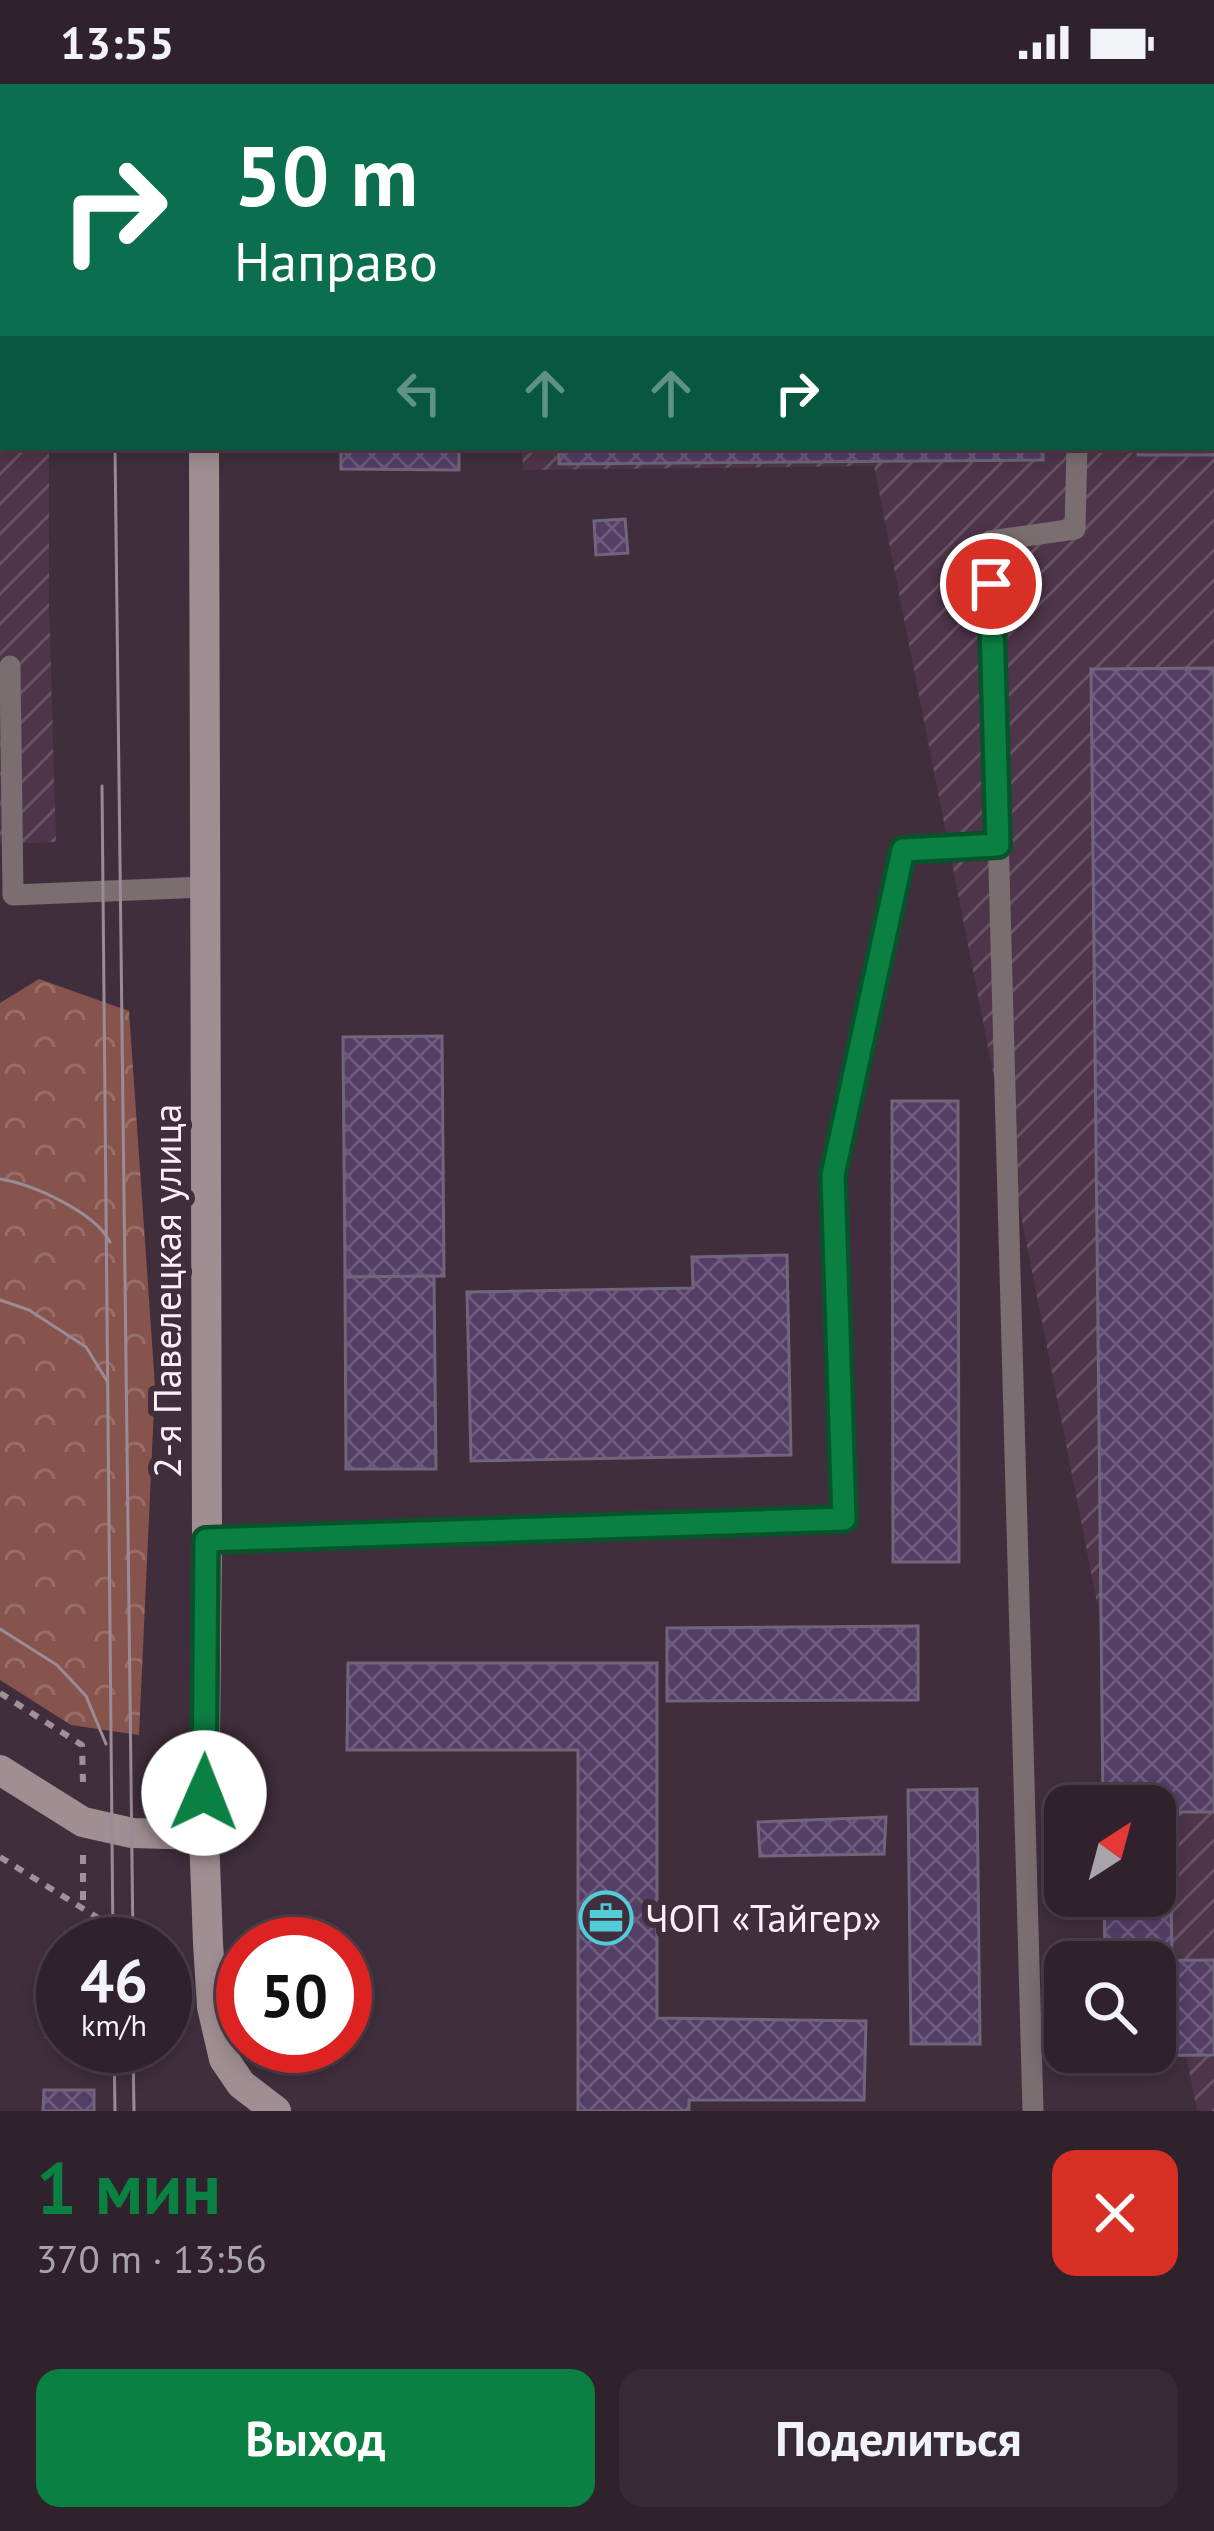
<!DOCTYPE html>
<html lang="ru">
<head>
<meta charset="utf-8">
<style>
  :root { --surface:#30222d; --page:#382a35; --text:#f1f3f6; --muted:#a8a4aa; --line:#4b3f49; --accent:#0b8043 }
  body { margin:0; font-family:"PT Sans",sans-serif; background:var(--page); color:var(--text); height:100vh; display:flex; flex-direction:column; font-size:45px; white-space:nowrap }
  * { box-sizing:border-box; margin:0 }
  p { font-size:39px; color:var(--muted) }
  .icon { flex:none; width:66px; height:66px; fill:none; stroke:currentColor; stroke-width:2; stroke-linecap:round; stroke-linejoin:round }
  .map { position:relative; height:2027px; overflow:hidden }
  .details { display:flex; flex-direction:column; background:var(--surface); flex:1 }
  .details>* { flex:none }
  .hud { position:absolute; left:0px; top:0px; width:1215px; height:366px; box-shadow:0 6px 18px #0003,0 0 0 3px var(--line); background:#0b6e4f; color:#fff; overflow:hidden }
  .needle { width:78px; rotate:36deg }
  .tools { position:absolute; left:1044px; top:1701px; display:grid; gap:24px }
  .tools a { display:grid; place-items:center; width:132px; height:132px; border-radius:24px; background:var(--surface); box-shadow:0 6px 18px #0003,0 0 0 3px var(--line); font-size:60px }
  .speed { position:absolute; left:36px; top:1833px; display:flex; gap:24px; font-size:60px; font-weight:700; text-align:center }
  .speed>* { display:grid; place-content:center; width:156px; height:156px; border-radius:50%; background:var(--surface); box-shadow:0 6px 18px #0003,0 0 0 3px var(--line); line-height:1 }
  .speed small { font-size:30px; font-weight:400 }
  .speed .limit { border:18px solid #d22; background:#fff; color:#111 }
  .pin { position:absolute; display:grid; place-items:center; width:102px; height:102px; color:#fff; margin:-51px; border:6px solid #fff; border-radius:50%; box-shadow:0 3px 12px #0007 }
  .me { position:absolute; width:132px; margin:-66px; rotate:1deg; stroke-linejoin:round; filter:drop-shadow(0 0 9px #0008) }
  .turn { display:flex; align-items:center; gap:42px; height:252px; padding:0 36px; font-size:54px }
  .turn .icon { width:156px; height:156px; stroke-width:2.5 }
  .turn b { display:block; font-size:84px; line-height:102px }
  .lanes { display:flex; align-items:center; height:114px; padding:0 36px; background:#0003; justify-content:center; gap:60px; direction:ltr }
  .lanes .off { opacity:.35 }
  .round { display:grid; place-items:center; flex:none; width:126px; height:126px; border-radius:24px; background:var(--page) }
  .head { display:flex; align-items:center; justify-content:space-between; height:204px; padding:0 36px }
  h1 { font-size:72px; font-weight:700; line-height:90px; color:var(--accent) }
  .button { display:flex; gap:24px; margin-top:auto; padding:24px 36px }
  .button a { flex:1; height:138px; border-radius:24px; background:var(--accent); color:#fff; font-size:48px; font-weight:700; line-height:138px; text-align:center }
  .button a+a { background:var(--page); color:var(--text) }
  .status { display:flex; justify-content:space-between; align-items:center; height:84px; padding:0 60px; background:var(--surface); direction:ltr }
  .status svg { height:33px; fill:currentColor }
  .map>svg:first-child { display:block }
  .industrial { fill:url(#industrial-furrows) }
  .forest { fill:url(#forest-crowns) }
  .building { fill:url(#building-cross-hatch); stroke:#70657b; stroke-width:3 }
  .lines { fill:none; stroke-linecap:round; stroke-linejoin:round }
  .path { stroke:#9f909b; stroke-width:6; stroke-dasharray:9 9; stroke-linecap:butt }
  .lane { stroke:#7a6e71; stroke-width:21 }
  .secondary { stroke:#a18e93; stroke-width:30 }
  .tram { stroke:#9a8b96; stroke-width:3 }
  .route-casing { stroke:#07532c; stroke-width:30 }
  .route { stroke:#0b8043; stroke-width:21 }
  .labels { text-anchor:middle; stroke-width:12; stroke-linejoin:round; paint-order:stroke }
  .street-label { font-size:39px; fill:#fceff8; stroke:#402e3c }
  .poi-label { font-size:39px; fill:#fceff8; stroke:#402e3c; text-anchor:start }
</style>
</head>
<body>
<div class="status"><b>13:55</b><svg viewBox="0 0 49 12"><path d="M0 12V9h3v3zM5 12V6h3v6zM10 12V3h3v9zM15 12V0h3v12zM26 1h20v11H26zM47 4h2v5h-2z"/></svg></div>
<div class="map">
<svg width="1214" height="2027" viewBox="0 0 1214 2027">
  <defs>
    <pattern id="industrial-furrows" width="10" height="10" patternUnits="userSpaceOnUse" patternTransform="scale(3)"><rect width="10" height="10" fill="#4e3549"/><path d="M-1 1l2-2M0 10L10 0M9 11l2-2" fill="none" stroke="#685364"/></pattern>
    <pattern id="forest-crowns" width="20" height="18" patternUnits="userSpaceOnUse" patternTransform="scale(3)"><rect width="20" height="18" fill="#87544d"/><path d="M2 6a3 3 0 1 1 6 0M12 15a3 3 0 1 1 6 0" fill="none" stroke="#996d67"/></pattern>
    <pattern id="building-cross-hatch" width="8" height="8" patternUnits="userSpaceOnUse" patternTransform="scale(3)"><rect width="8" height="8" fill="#533e66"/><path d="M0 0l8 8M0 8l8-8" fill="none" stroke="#6d5a7d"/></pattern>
  </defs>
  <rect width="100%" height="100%" fill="#402e3c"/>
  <!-- industrial -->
  <g class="industrial">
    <path d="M512 0H1214V2027H1197L1155 1812V1722H1137L874 382 523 386 522 363H1212V3H512Z"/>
    <path d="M0 150H3V363H49V521L56 758 0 760Z"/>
  </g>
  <!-- forest -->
  <path class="forest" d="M39 895 129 927 155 1302 139 1651 71 1641 0 1596V919Z"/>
  <!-- building -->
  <g class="building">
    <rect x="523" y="0" width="71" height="3"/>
    <path d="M1185 0H1214V371H1138V363H1212V3H1185Z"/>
    <path d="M341 363H459V386L341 385Z"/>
    <path d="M559 363H1043V376L559 380Z"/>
    <path d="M625 435 628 469 596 471 594 437Z"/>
    <path d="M1214 584V1728H1155V1722H1103L1091 585Z"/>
    <path d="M442 952 444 1192 345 1193 343 953Z"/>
    <path d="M892 1017H958L959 1478H893Z"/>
    <path d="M787 1171 791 1371 471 1377 467 1208 693 1204 692 1173Z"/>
    <path d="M434 1192 436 1385H346L345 1193Z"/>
    <path d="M918 1542V1616L667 1617V1544Z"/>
    <path d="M348 1579H657V1934L866 1937 864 2016H689V2027H578V1666H347Z"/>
    <path d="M977 1705 980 1960H911L908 1706Z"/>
    <path d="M1155 1728H1170L1172 1876 1105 1877 1104 1812H1155Z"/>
    <path d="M886 1733 884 1770 760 1772 758 1738Z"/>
    <rect x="66" y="1848" width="25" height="12"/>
    <path d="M1214 1876V1971L1106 1972V1968H1155V1878L1105 1877Z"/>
    <path d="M45 1896H63V1953H46Z"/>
    <rect x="67" y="1962" width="25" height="13"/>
    <path d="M44 2006H94V2027H43Z"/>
  </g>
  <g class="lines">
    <!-- path -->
    <g class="path">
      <path d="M0 1609 82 1661 83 1698"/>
      <path d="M83 1771V1825"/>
      <path d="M0 1773 140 1860"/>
      <path d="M98 1834V1860"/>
    </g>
    <!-- lane -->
    <g class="lane">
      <path d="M628 0V3"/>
      <path d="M769 0V3"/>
      <path d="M969 3 970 0"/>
      <path d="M1087 3V0"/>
      <path d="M10 582 13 811 205 803"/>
      <path d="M207 1456 844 1434 834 1091 903 766 998 761"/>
      <path d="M1033 2027 990 457 1075 445 1077 363"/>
    </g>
    <!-- secondary -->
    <g class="secondary">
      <path d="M203 0V3"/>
      <path d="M204 363 207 1456 204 1751 208 1859 212 1923 224 1975 241 2000 276 2027"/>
      <path d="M0 1686 83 1738 132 1749 204 1751"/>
    </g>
    <!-- tram -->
    <g class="tram">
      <path d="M110 0 111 3"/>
      <path d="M115 363 133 1860"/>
      <path d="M102 702 113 1860"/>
      <path d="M0 1095C32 1100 95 1128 110 1158"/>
      <path d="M0 1216 29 1226 86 1263 107 1297"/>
      <path d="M0 1545 57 1581 86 1612 106 1660"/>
      <path d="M114 1962 115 2027"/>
      <path d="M133 1962 134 2027"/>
    </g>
  </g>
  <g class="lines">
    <!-- route casing -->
    <g class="route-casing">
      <path id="route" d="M204 1709 206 1456 844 1435 833 1091 903 766 998 761 991 500"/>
    </g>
    <!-- route -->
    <use href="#route" class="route"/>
  </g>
  <!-- icons -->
  <defs>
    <g id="office-ring" transform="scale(2.7)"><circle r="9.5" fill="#402e3c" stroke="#52ccd6" stroke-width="1.5"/><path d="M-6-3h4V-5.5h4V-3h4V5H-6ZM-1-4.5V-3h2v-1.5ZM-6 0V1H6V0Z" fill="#52ccd6"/></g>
  </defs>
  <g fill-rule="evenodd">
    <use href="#office-ring" x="606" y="1834"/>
  </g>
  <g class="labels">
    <!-- street labels -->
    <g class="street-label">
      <text transform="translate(167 1207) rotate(-90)" y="14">2-я Павелецкая улица</text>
    </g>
    <!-- poi labels -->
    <g class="poi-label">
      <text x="645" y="1848">ЧОП «Тайгер»</text>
    </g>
  </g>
</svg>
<div class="tools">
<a><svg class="needle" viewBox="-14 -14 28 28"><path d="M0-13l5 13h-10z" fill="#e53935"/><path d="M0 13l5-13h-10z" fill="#a8a4aa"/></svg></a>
<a><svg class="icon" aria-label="search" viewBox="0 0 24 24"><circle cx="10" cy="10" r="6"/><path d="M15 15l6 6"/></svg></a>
</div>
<div class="speed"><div>46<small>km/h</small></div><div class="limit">50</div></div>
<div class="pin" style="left:991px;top:500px;background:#d93025"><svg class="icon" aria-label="arrive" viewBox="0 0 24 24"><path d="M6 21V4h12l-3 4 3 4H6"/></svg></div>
<svg class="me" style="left:204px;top:1709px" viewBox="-20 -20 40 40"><circle r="19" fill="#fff"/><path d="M0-13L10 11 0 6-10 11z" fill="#0b8043"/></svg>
<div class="hud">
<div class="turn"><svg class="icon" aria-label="right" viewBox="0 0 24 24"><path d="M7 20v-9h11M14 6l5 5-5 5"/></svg><div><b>50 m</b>Направо</div></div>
<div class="lanes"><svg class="icon off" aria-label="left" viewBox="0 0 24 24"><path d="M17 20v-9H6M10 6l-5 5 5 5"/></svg><svg class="icon off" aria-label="ahead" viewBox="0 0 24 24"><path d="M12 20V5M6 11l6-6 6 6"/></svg><svg class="icon off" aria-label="ahead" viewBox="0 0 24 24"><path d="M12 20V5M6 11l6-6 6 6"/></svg><svg class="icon" aria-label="right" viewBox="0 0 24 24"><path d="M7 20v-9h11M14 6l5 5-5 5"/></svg></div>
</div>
</div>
<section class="details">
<div class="head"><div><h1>1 мин</h1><p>370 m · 13:56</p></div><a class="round" style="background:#d93025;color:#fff"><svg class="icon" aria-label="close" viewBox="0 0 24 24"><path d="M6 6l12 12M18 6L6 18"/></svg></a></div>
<div class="button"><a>Выход</a><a>Поделиться</a></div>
</section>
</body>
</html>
